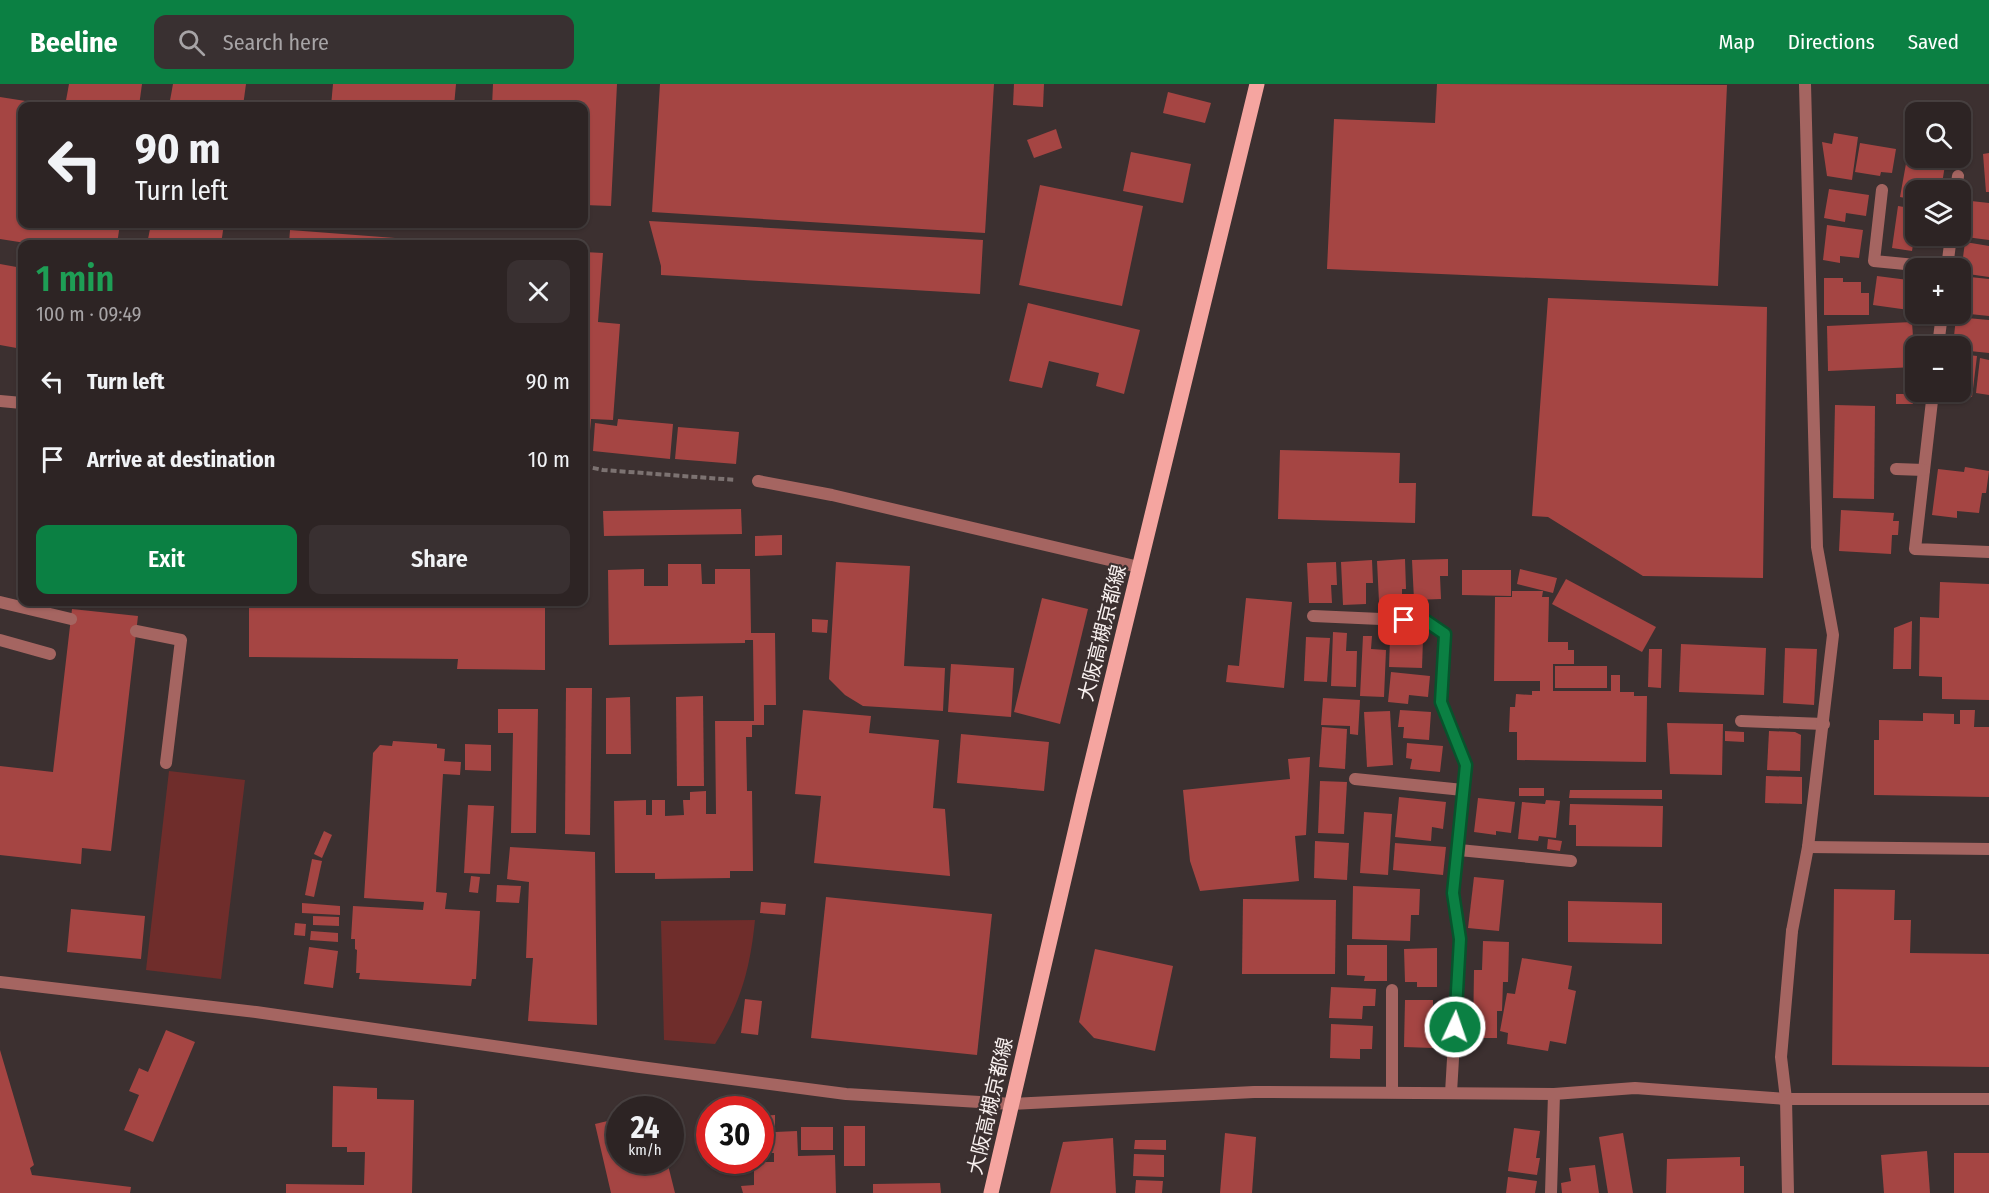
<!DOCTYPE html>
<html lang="en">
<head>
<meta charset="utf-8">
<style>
  :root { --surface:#2d2424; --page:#393031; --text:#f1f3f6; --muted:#a7a4a6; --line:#484141; --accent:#0b8043 }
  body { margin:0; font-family:"Fira Sans Condensed","Noto Sans JP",sans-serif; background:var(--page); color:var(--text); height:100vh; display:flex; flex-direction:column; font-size:22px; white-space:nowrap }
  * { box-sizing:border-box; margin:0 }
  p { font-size:20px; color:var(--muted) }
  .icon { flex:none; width:33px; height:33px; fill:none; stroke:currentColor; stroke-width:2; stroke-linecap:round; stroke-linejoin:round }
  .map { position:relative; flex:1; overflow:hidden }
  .panel { position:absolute; left:18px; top:156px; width:570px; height:366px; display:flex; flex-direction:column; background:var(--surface); border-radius:12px; box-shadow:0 2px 4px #0004,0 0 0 2px var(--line) }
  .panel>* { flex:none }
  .guide { position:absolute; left:18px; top:18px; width:570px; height:126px; border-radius:12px; box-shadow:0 2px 4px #0004,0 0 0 2px var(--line); background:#2d2424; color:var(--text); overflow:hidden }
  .controls { position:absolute; left:1905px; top:18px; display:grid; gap:12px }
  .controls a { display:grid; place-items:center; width:66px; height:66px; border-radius:12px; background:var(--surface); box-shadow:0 2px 4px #0004,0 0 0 2px var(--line); font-size:30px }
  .speed { position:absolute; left:606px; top:1012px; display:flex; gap:12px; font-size:30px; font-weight:700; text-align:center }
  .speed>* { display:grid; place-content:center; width:78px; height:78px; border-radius:50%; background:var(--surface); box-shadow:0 2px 4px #0004,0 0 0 2px var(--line); line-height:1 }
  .speed small { font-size:15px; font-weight:400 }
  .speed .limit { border:9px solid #d22; background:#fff; color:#111 }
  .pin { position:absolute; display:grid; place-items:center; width:51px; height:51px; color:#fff; margin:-26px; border-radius:12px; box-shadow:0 3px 9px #0006 }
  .me { position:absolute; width:66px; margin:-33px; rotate:3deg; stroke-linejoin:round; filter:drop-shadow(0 0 4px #0008) }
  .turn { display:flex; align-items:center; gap:21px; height:126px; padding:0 18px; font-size:27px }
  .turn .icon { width:78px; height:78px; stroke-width:2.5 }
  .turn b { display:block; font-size:42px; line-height:51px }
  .round { display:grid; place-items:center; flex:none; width:63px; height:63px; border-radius:12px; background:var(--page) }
  .summary { display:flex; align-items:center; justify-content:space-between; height:102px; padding:0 18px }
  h1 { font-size:36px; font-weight:600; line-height:45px; color:#1e9e55 }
  .action { display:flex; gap:12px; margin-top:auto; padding:12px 18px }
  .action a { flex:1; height:69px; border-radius:12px; background:var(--accent); color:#fff; font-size:24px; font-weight:600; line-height:69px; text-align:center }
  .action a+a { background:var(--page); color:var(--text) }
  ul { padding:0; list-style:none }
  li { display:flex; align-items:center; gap:18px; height:78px; padding:0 18px }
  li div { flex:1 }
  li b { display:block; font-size:22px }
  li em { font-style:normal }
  header { display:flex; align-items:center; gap:36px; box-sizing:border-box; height:84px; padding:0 30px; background:var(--accent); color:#fff }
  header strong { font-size:28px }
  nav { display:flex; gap:33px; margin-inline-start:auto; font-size:21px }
  .search { width:420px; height:54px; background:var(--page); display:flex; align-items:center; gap:15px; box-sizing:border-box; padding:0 21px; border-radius:12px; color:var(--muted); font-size:22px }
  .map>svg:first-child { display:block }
  .green { fill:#6f2d2b }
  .building { fill:#a54543 }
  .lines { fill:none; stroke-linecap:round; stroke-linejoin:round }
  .path { stroke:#7c7271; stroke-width:4; stroke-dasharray:6 3; stroke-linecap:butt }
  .service { stroke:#a56561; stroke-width:12 }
  .minor { stroke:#a56561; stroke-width:12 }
  .tertiary { stroke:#a56561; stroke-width:12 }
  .primary { stroke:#f5a5a0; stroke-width:15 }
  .route-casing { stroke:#07532c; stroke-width:15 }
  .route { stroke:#0b8043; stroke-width:10 }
  .labels { text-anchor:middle; stroke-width:4.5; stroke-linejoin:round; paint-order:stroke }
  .street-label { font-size:20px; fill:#f8f0ef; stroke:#3c3030 }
</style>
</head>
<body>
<header>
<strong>Beeline</strong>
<div class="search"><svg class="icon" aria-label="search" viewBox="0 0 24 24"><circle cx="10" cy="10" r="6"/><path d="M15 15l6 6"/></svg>Search here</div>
<nav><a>Map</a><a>Directions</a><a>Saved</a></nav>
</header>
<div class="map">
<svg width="1989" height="1109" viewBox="0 0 1989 1109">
  <rect width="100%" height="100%" fill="#3c3030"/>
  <!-- green -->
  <g class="green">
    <path d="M169 687 245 696 221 895 146 886Z"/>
    <path d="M755 836C750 885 741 918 715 960L664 956 661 837Z"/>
  </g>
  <!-- building -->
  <g class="building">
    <path d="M69 0H142L139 22H65Z"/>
    <path d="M173 0H246L243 22H169Z"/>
    <path d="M333 0H456L454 22H331Z"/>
    <path d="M493 0H617L611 122 584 121V22H492Z"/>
    <path d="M660 0H994L985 149 652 128Z"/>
    <path d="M1014 0H1044L1043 23 1013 21Z"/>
    <path d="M1437 0 1727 1 1718 202 1327 185 1334 35 1435 39Z"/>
    <path d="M1168 8 1211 19 1205 39 1163 29Z"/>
    <path d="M0 13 51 21 22 22V140H120L117 160H32L0 155Z"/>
    <path d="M1056 45 1062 64 1034 74 1027 56Z"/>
    <path d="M1834 49 1858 53 1852 96 1827 92 1822 58 1832 60Z"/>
    <path d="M1860 59 1896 65 1892 89 1881 88 1880 92 1855 88Z"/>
    <path d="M1131 68 1191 80 1183 119 1123 107Z"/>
    <path d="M1989 69V108H1986L1983 70Z"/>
    <path d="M1907 74 1945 81 1941 106H1916V116L1900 113Z"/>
    <path d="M1040 101 1143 122 1122 222 1019 201Z"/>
    <path d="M1829 105 1869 111 1866 132 1846 129 1845 138 1824 134Z"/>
    <path d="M1971 117 1989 119V156L1966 153Z"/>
    <path d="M1898 122 1916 125V152H1930L1929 163 1913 161 1912 167 1892 164Z"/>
    <path d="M649 137 983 156 980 210 661 191V182Z"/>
    <path d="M151 140H224L221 160H147Z"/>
    <path d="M1827 141 1863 146 1859 174 1840 172V179L1823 176Z"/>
    <path d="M290 146 461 159V160H289Z"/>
    <path d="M1965 158 1989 162V193L1961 189Z"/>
    <path d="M584 168 603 169 598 238 620 240 613 336 591 335 590 347H584Z"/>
    <path d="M0 180 22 184V265L0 261Z"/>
    <path d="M1877 192 1916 197V227L1873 221Z"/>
    <path d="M1960 192 1989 195V232L1960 229Z"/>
    <path d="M1824 194H1843V198H1861V209H1869V231H1824Z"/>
    <path d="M1548 214 1767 223 1763 494 1643 492 1548 433 1532 432Z"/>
    <path d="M1028 219 1140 246 1124 310 1096 302 1099 289 1049 277 1042 304 1009 297Z"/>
    <path d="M1956 233 1989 236V269L1960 266V262H1953Z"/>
    <path d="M1912 238 1915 283 1828 287 1827 242Z"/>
    <path d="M1960 270 1977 272 1972 313 1946 310V308H1960Z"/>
    <path d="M1980 274 1989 276V311L1976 309Z"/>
    <path d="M1896 310H1912L1913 320H1896Z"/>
    <path d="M1835 321 1875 322 1874 415 1833 414Z"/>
    <path d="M618 335 673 340 670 375 593 367 595 339 617 342Z"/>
    <path d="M678 343 739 348 736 380 675 375Z"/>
    <path d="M1280 366 1400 369 1399 399H1416L1415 439 1278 435Z"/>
    <path d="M1965 383 1989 387 1986 409H1982L1979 429 1957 427V434L1932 431 1938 385 1964 388Z"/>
    <path d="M741 425 742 450 604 452 603 427Z"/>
    <path d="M1841 426 1894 429 1893 437H1899L1898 451H1892L1891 470 1839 467Z"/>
    <path d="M782 451V471L755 472V452Z"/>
    <path d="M1405 475 1406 505H1402V517L1379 518 1377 477Z"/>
    <path d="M1448 475V492H1440L1441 515 1414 516 1412 476Z"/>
    <path d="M1372 476 1373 499H1366V520L1343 521 1341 478Z"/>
    <path d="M836 478 910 482 904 582 945 584 943 627 863 622 845 611 829 595Z"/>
    <path d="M1336 478 1337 501H1331L1332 519H1309L1307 479Z"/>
    <path d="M668 480H701L702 500H715V485H750L751 549H775L776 621H764V641H752V653H746L747 707H752L753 787H730V794L655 795V789H615L614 717 646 716V731H652V716H665V732L684 731 683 716H690V708L706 707V730H716L715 637H754L753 556H745V559L609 561 608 486 644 485V502H668Z"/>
    <path d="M1520 485 1557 494 1553 509 1517 500Z"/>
    <path d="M1462 486H1511V512L1462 511Z"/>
    <path d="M1566 495 1656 543 1642 568 1552 520Z"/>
    <path d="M1940 498 1989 500V616L1942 615V593L1919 592 1920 533 1939 534Z"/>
    <path d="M1512 507H1543L1542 513H1549L1548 558H1568V566H1574V580H1553V607H1611V591H1620V608H1634V612H1647L1646 678 1517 676V648H1509L1510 623H1515L1516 610 1532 611V607H1540V597H1494L1495 513H1512Z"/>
    <path d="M1042 514 1088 525 1060 640 1014 628Z"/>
    <path d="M1246 514 1292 518 1284 604 1226 598 1228 581 1239 582Z"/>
    <path d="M249 518H545V586L457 585 458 575 249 573Z"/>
    <path d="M72 525 138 532 111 767 82 764 81 780 0 771V682L53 688Z"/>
    <path d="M812 535 828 536 827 549 812 548Z"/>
    <path d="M1912 537 1911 585H1893L1894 544Z"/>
    <path d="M1333 548 1347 549 1346 567H1357L1356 603 1331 602Z"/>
    <path d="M1363 552H1372L1371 565 1386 566 1384 613 1360 612Z"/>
    <path d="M1306 553 1330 554 1327 598 1304 597Z"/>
    <path d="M1390 555H1423L1422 584 1389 583Z"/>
    <path d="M1681 560 1766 564 1764 611 1679 608Z"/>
    <path d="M1785 564 1817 565 1814 621 1783 619Z"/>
    <path d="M1649 565H1662L1661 604 1648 603Z"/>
    <path d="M951 580 1014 584 1011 633 948 628Z"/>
    <rect x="1555" y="582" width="52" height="22"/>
    <path d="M1391 588 1430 592 1428 613 1409 611 1408 620 1388 618Z"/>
    <path d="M566 604H592L590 751 565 750Z"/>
    <path d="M703 612 704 702H677L676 613Z"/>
    <path d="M630 613 631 670H606V614Z"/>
    <path d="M1323 614 1360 616 1358 651 1350 650V642L1321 641Z"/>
    <path d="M498 625H538L536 749H511L513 649H498Z"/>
    <path d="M803 626 871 632 869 649 939 656 933 724 945 725 950 792 814 779 821 712 795 710Z"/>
    <path d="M1400 626 1431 628 1429 656 1403 654 1404 643H1398Z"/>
    <path d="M1960 626H1975L1974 643H1989V713L1874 711V656H1879V636L1923 637V629L1954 630V640H1960Z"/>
    <path d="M1390 627 1393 681 1367 683 1364 628Z"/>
    <path d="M1667 639 1723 640 1722 691 1670 690Z"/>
    <path d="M1322 643 1347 645 1345 685 1319 683Z"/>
    <path d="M1725 647 1744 648V658L1725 657Z"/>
    <path d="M1769 647 1795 648 1801 651 1800 687 1767 686Z"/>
    <path d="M961 650 1049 658 1044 707 957 699Z"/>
    <path d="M393 657 437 660V664L445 665 444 677 461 678 460 691 443 690 436 808 447 809 445 825 480 827 476 895H472L471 902 359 895 360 889H356L357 866 355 865V855H351L353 822 423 826 424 818 364 814 373 669 380 661 392 662Z"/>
    <path d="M1407 659 1443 662 1440 688 1410 685 1412 675 1406 674Z"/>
    <path d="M465 660 491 661V687L465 686Z"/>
    <path d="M1310 673 1306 751 1295 752 1299 797 1200 807 1190 777 1183 706 1290 695 1288 675Z"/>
    <path d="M1766 692 1802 693V720L1765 719Z"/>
    <path d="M1320 697 1347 698 1344 750 1318 749Z"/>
    <rect x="1519" y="704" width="25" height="8"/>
    <path d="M1570 706H1662V715L1569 714Z"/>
    <path d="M1399 713 1446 718 1443 745 1432 743 1431 757 1395 753Z"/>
    <path d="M1478 714 1515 718 1511 749 1496 747V751L1474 748Z"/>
    <path d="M1546 716 1560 717 1556 754 1539 752 1538 757 1518 755 1522 718 1545 720Z"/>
    <path d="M1570 720 1663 722 1662 763 1576 762V741H1569Z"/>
    <path d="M468 721 494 722 490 790 464 789Z"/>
    <path d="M1364 728 1392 730 1388 791 1360 789Z"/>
    <path d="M324 747 332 751 322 774 314 770Z"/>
    <path d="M1548 755 1562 757 1560 767 1547 765Z"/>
    <path d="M1315 757 1349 759 1347 796 1314 794Z"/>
    <path d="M1395 759 1446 763 1443 791 1393 786Z"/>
    <path d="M510 763 595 768 597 941 528 937 533 874H526L529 798 507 795Z"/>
    <path d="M312 775 322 777 314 813 305 811Z"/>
    <path d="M471 792 480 793 478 809 469 808Z"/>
    <path d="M1474 793 1504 796 1499 847 1468 844Z"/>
    <path d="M497 801 521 802 519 819 496 818Z"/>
    <path d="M1353 802 1420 805 1419 831H1411L1410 857 1352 855Z"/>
    <path d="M1834 805 1895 806 1894 836H1911L1910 869 1989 870V983L1832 981Z"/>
    <path d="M826 813 992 830 977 971 811 954Z"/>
    <path d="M1243 815 1336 816 1335 890H1242Z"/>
    <path d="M1568 817 1662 819V860L1568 858Z"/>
    <path d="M761 818 786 820 785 831 760 829Z"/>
    <path d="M302 819 340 822V831L302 829Z"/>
    <path d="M71 825 145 832 141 875 67 868Z"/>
    <path d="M313 832 339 833V842L313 841Z"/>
    <path d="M295 839 306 840 305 852 294 851Z"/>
    <path d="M311 847 338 849V858L310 856Z"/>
    <path d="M1483 857 1509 858 1508 898H1503L1502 927H1497V954H1473L1474 886H1482Z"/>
    <path d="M1347 861H1387V897H1364L1365 892 1347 891Z"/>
    <path d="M309 863 338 867 333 904 304 900Z"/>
    <path d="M1437 864V903H1417V898H1405L1404 865Z"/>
    <path d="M1095 865 1173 882 1155 967 1094 954 1079 938Z"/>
    <path d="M1522 874 1572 882 1568 905 1576 907 1566 960 1550 957 1548 967 1507 960 1508 949 1500 947 1507 909 1515 910Z"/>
    <path d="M1331 903 1376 905 1375 922H1363L1362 935 1329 934Z"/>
    <path d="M745 915 762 917 758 951 741 949Z"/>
    <path d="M1405 916H1433V964L1404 963Z"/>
    <path d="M1331 940 1373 942 1372 965H1360V975L1330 974Z"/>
    <path d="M166 946 195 958 153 1058 124 1046 139 1011 129 1007 139 984 148 988Z"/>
    <path d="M0 966 34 1081 30 1084 32 1091 131 1103 130 1109H0Z"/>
    <path d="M333 1002 377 1004V1015L414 1016 412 1109H286V1100L364 1101 365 1068H347V1063H332Z"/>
    <path d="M775 1031V1048L797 1047 798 1072 835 1071 836 1109H743L741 1102 754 1101V1082H761V1078H774V1069H760V1032Z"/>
    <path d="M620 1034V1077H667L675 1109H611L595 1040Z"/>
    <rect x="844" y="1042" width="21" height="40"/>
    <rect x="801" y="1043" width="32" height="23"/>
    <path d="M1514 1044 1540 1047 1536 1074H1540L1537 1091 1508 1087Z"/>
    <path d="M1225 1049 1256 1053 1252 1109H1220Z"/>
    <path d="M1623 1049 1633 1109H1608L1599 1053Z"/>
    <path d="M1113 1054 1116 1109H1050L1063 1058Z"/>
    <path d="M1135 1056H1166V1066L1134 1065Z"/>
    <path d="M1927 1067 1930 1109H1884L1881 1071Z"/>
    <rect x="1954" y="1069" width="35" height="40"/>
    <path d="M1134 1070 1164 1071V1093L1133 1092Z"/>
    <path d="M1740 1073V1082H1744V1109H1666L1667 1075Z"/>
    <path d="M1595 1081 1599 1109H1562L1561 1099 1571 1097 1569 1084Z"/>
    <path d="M1508 1093 1537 1097 1535 1109H1506Z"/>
    <path d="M1136 1096 1163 1097 1162 1109H1135Z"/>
    <path d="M940 1099 941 1109H873V1100Z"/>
  </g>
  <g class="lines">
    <!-- path -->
    <path class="path" d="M584 382 603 386 736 396"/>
    <!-- service -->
    <g class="service">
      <path d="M0 518 71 535"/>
      <path d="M136 547 181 556 166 679"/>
      <path d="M0 556 50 570"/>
    </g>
    <!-- minor -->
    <g class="minor">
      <path d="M1882 106 1874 177 1947 184"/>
      <path d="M1956 106 1958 92"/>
      <path d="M1947 184 1951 152"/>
      <path d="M1938 262 1942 230"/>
      <path d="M1933 308 1915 465 1989 468"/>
      <path d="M0 317 22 319"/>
      <path d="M1896 385 1924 386"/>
      <path d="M758 397 832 411 1139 483"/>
      <path d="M1313 532 1426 537 1445 550 1441 618 1466 681 1453 809 1460 855 1451 1009"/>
      <path d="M1741 637 1824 640"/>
      <path d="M1355 695 1463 706"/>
      <path d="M1808 763 1989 765"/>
      <path d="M1459 766 1571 777"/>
      <path d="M1792 847 1808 763 1833 551 1817 463 1805 0"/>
      <path d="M1392 1008V906"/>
      <path d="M1551 1109 1554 1010"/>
    </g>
    <!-- tertiary -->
    <g class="tertiary">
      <path d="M0 898 256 928 640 983 846 1010 1013 1020 1254 1008 1554 1010 1635 1004 1786 1015H1989"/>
      <path d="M1788 1109 1786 1015 1781 973 1792 847"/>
    </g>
    <!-- primary -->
    <path class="primary" d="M991 1109 1083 714 1257 0"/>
  </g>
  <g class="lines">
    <!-- route casing -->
    <g class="route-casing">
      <path id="route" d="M1404 536 1426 537 1445 550 1441 618 1466 681 1453 809 1460 855 1455 943"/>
    </g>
    <!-- route -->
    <use href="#route" class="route"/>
  </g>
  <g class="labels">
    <!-- street labels -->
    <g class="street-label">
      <text transform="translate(1102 549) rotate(-76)" y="7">大阪高槻京都線</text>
      <text transform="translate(990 1022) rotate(-77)" y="7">大阪高槻京都線</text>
    </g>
  </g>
</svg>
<div class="controls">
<a><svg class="icon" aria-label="search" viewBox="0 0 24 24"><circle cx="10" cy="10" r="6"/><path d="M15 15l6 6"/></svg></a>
<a><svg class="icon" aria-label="layers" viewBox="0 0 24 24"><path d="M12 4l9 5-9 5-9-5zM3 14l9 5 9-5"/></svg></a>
<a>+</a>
<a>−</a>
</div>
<div class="speed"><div>24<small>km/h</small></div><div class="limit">30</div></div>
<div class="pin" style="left:1404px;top:536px;background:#d93025"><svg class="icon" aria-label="arrive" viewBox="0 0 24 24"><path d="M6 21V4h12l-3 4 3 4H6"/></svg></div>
<svg class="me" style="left:1455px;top:943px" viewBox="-20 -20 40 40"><circle r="17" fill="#0b8043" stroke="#fff" stroke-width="3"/><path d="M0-11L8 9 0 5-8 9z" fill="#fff"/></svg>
<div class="guide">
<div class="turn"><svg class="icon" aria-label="left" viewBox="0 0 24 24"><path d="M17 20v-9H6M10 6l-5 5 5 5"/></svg><div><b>90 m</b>Turn left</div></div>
</div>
<section class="panel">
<div class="summary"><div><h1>1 min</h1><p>100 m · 09:49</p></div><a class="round"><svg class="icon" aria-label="close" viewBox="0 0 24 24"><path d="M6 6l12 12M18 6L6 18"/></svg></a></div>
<ul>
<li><svg class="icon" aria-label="left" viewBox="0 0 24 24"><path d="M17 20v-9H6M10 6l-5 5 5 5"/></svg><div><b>Turn left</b></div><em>90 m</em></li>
<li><svg class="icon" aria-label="arrive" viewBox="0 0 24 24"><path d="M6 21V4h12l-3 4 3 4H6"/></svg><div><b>Arrive at destination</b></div><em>10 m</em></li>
</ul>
<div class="action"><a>Exit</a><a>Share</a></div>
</section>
</div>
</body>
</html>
